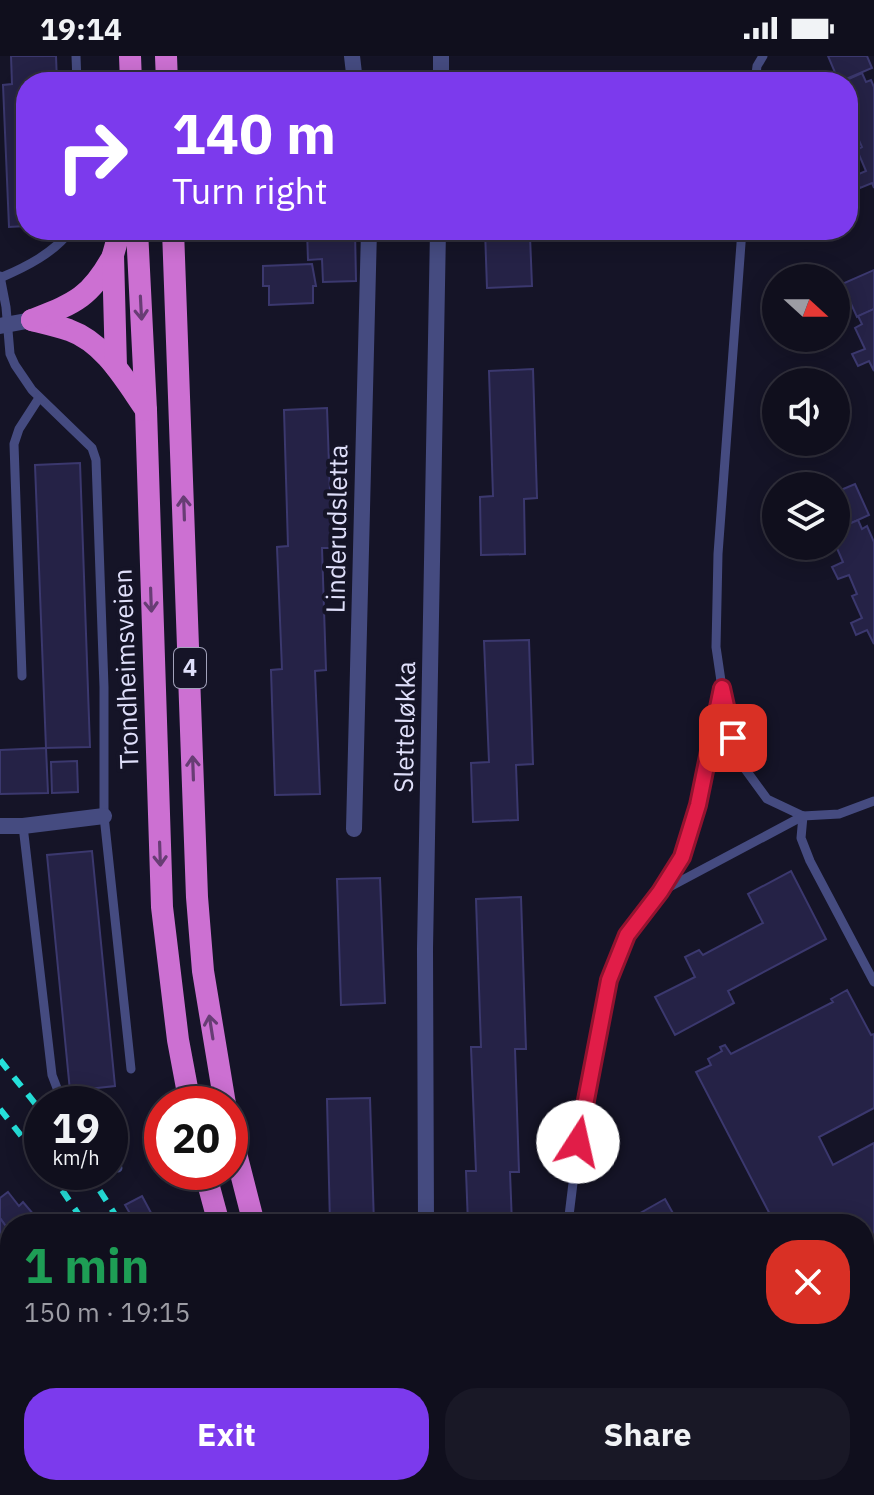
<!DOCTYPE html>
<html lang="en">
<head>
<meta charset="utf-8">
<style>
  :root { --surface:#100f1d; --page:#191826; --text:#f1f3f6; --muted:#9c9ca4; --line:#302f3b; --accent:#7c3aed }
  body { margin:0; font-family:"IBM Plex Sans",sans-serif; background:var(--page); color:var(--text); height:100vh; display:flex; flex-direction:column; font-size:30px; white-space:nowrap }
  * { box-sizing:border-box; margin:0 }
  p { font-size:26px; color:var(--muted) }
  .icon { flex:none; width:44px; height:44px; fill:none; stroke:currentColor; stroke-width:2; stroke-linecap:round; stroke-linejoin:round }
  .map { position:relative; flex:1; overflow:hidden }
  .sheet { position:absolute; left:0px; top:1158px; width:874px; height:282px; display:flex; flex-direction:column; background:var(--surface); border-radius:32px 32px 0 0; box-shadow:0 4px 20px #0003,0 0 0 2px var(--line) }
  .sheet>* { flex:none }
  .top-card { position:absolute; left:16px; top:16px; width:842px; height:168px; border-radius:32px; box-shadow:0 4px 20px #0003,0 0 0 2px var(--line); background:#7c3aed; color:#fff; overflow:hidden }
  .needle { width:52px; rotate:111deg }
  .buttons { position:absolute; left:762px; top:208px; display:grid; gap:16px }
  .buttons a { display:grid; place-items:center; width:88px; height:88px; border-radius:50%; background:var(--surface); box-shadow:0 4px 20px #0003,0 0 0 2px var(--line); font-size:40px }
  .speed { position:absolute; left:24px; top:1030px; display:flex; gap:16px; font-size:40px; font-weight:700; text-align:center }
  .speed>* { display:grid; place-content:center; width:104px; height:104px; border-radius:50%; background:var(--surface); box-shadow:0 4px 20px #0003,0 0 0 2px var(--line); line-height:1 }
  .speed small { font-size:20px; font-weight:400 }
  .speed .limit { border:12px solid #d22; background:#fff; color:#111 }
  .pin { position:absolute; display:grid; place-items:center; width:68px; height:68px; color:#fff; margin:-34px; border-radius:16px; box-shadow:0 4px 12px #0006 }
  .me { position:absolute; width:88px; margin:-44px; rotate:10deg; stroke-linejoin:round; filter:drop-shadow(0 0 6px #0008) }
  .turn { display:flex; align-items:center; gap:28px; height:168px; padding:0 24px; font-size:36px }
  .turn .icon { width:104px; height:104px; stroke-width:2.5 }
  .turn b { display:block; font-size:56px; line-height:68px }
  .round { display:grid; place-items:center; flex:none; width:84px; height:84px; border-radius:32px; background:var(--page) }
  .head { display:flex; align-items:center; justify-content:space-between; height:136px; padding:0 24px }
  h1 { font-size:48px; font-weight:800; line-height:60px; color:#1e9e55 }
  .cta { display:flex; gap:16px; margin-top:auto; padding:16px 24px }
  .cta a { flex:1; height:92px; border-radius:32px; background:var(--accent); color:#fff; font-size:32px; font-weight:800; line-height:92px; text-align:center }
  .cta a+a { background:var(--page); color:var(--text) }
  .status { display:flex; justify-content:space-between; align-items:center; height:56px; padding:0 40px; background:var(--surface); direction:ltr }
  .status svg { height:22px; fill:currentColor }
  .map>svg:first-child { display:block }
  .green { fill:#18302c }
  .building { fill:#252246; stroke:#3b386e; stroke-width:2 }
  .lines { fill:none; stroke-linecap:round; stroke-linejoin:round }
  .service { stroke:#454b80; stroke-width:9 }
  .minor { stroke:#454b80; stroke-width:16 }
  .tertiary { stroke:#454b80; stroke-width:16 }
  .trunk { stroke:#cc70d2; stroke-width:22 }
  .rail { stroke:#25e0da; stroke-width:6; stroke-dasharray:12 10; stroke-linecap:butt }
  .oneway { stroke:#673d74 }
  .route-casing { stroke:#92132f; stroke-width:20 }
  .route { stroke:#e11d48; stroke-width:14 }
  .labels { text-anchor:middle; stroke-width:8; stroke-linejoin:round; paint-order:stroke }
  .shield { fill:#151427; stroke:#a2a2bb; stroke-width:2 }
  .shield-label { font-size:24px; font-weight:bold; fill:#dfdffa }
  .street-label { font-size:26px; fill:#dfdffa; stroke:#151427 }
</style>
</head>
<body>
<div class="status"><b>19:14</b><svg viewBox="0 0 49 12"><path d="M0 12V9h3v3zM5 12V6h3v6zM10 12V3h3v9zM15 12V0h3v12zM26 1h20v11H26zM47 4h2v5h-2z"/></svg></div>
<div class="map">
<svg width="874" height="1439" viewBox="0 0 874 1439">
  <rect width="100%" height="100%" fill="#151427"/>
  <!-- green -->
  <path class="green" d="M864 1315 874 1331V1439H687L675 1430H864Z"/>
  <!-- building -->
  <g class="building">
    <path d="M11 0H56L57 26H26V170L9 171 3 29 12 28Z"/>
    <path d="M828 0H867L872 12 839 26Z"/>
    <path d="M862 17 866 26 871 24 874 31V132L872 127 860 132 854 120 866 115 857 94 862 91 853 71 848 73V26H842Z"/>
    <path d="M307 174H355L356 225 323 226 322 203 308 204Z"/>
    <path d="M485 174H551L536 175V180H530L532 230 487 232Z"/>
    <path d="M312 208 316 230H313V247L269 249V230H263V210Z"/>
    <path d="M874 214V253L857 261 842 228Z"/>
    <path d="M874 253V315L869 305 858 310 852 298 865 293 855 272 862 268 858 260Z"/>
    <path d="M533 313 537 442 524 443 525 498 481 499 480 441 493 440 489 315Z"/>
    <path d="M327 352 332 492H322L326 614 315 615 320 738 275 739 271 614 282 613 277 491 288 490 284 354Z"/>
    <path d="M80 407 90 691 46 692 35 409Z"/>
    <path d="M855 428 869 459 836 474V436Z"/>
    <path d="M858 464 862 473 867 470 874 486V588L867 574 856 579 851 567 862 562 852 540 857 538 849 519 838 523 832 511 843 506 836 490V485L841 482 837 473Z"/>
    <path d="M529 584 533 708 516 709 518 764 473 766 471 707 489 706 484 585Z"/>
    <path d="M46 692 48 737 0 738V694Z"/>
    <path d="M77 705 78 736 52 737 51 706Z"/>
    <path d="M92 795 115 1030 70 1035 47 799Z"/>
    <path d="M791 815 826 883 728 935 734 947 675 979 655 941 695 921 685 901 699 894 703 899 763 867 748 838Z"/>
    <path d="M380 822 385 947 341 949 337 823Z"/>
    <path d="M521 841 526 993H515L519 1116H510L512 1168H468L466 1115H476L471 991H481L476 843Z"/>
    <path d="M847 934 871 979 874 978V1052L819 1081 833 1109 874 1087V1211L871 1206 864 1210V1168H775L696 1016 711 1009 708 1003 722 995 720 991 725 989 731 998 833 946 831 943Z"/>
    <path d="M370 1042 374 1168H330L327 1043Z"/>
    <path d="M8 1136 19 1150 23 1146 34 1159 24 1168H10V1176L0 1162V1142Z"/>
    <path d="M142 1140 157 1168H136L125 1149Z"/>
    <path d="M665 1143 679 1168H642L637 1159Z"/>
    <path d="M0 1162 10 1176V1179L0 1186Z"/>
    <path d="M874 1216V1260L864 1241V1221Z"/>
    <path d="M10 1341V1376L0 1365V1349Z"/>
    <path d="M10 1425V1430H27L35 1439H1L0 1434Z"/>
    <path d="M85 1430H124L123 1433 116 1431 113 1439 85 1432Z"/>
    <path d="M415 1430H459L463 1437 458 1439H420Z"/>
    <path d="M598 1430H650L656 1439H603Z"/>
  </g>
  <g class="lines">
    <!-- service -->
    <g class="service">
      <path d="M76 0 77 26"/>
      <path d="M755 26 757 10 763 0"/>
      <path d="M742 174 718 498 716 591 726 659 740 706 767 743 803 760"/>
      <path d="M0 220 6 251 10 298 15 309 32 334 92 392 96 404 104 631V760L131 1013"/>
      <path d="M0 222C26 211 54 197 71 174"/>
      <path d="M22 620 14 388 19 373 39 342"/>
      <path d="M803 760 801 782 810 805 874 926"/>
      <path d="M23 770 52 1019 60 1040 67 1048"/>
      <path d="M662 833 682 801 698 749 720 643"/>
      <path d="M110 1102 118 1112"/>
      <path d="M568 1168 578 1086 604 942 627 879 660 836 803 760 839 758 874 745"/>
      <path d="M404 1430 408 1439"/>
      <path d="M553 1430 554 1439"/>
    </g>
    <!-- minor -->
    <g class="minor">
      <path d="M352 0 355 26"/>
      <path d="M441 26V0"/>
      <path d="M0 770H23L104 760"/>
      <path d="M354 773 369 174"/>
      <path d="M426 1168 425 893 438 174"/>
      <path d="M0 1306 10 1320"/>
      <path d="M496 1430 500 1439"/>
      <path d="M57 1439 59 1430"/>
    </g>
    <!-- tertiary -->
    <path class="tertiary" d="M0 270 32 264"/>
    <!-- trunk -->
    <g class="trunk">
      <path d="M130 0 131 26"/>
      <path d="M166 0 167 26"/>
      <path d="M137 174 146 354 162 851 178 984 190 1048"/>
      <path d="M173 174 197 841 203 915 225 1048"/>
      <path d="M32 264C44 267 57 270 69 274 105 287 125 324 146 354"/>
      <path d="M32 264C75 247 90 242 113 200"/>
      <path d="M116 311 113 199 120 174"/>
      <path d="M230 1074 254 1168"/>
      <path d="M205 1116 219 1168"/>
      <path d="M294 1430 296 1439"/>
      <path d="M329 1430 331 1439"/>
    </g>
    <!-- rail -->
    <g class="rail">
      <path d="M0 1004 42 1056"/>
      <path d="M0 1053 42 1106"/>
      <path d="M50 1116 85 1168"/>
      <path d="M88 1116 121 1168"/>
      <path d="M190 1430 192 1439"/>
      <path d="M222 1430 224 1439"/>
    </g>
  </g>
  <!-- one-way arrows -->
  <defs><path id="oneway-shaft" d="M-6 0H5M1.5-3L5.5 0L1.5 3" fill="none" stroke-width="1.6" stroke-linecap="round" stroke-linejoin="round" transform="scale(2)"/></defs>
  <g class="oneway">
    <use href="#oneway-shaft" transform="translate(141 252) rotate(87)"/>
    <use href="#oneway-shaft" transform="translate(184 452) rotate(-92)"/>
    <use href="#oneway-shaft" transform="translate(151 544) rotate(88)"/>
    <use href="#oneway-shaft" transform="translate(193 712) rotate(-92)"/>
    <use href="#oneway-shaft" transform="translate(160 798) rotate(88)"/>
    <use href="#oneway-shaft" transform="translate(211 971) rotate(-99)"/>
  </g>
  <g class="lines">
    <!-- route casing -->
    <g class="route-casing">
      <path id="route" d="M578 1086 609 924 627 879 660 836 682 801 698 749 722 632 733 682"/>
    </g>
    <!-- route -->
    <use href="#route" class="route"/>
  </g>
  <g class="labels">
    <!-- shield labels -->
    <rect class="shield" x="174" y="592" width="32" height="40" rx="6"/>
    <g class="shield-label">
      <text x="190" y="620">4</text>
    </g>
    <!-- street labels -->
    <g class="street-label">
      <text transform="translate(337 473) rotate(-89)" y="9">Linderudsletta</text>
      <text transform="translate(126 613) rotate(-92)" y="9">Trondheimsveien</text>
      <text transform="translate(405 671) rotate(-89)" y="9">Sletteløkka</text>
    </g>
  </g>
</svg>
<div class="buttons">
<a><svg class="needle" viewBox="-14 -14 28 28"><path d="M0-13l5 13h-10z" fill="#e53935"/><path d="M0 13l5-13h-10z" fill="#9c9ca4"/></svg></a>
<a><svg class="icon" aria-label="sound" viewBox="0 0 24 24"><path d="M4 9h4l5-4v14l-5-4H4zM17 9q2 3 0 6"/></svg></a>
<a><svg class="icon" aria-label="layers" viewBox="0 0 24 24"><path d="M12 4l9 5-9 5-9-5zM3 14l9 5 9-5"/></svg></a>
</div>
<div class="speed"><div>19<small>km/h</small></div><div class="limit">20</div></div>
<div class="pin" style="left:733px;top:682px;background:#d93025"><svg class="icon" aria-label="arrive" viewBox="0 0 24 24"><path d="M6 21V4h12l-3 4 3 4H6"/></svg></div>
<svg class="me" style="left:578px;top:1086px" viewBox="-20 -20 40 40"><circle r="19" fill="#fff"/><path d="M0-13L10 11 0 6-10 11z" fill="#e11d48"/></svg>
<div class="top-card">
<div class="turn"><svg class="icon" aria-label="right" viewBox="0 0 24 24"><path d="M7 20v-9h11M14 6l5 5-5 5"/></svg><div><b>140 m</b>Turn right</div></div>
</div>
<section class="sheet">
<div class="head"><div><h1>1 min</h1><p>150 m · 19:15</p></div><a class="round" style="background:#d93025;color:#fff"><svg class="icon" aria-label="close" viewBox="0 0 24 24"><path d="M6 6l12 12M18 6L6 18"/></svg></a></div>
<div class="cta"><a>Exit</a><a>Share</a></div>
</section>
</div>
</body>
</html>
